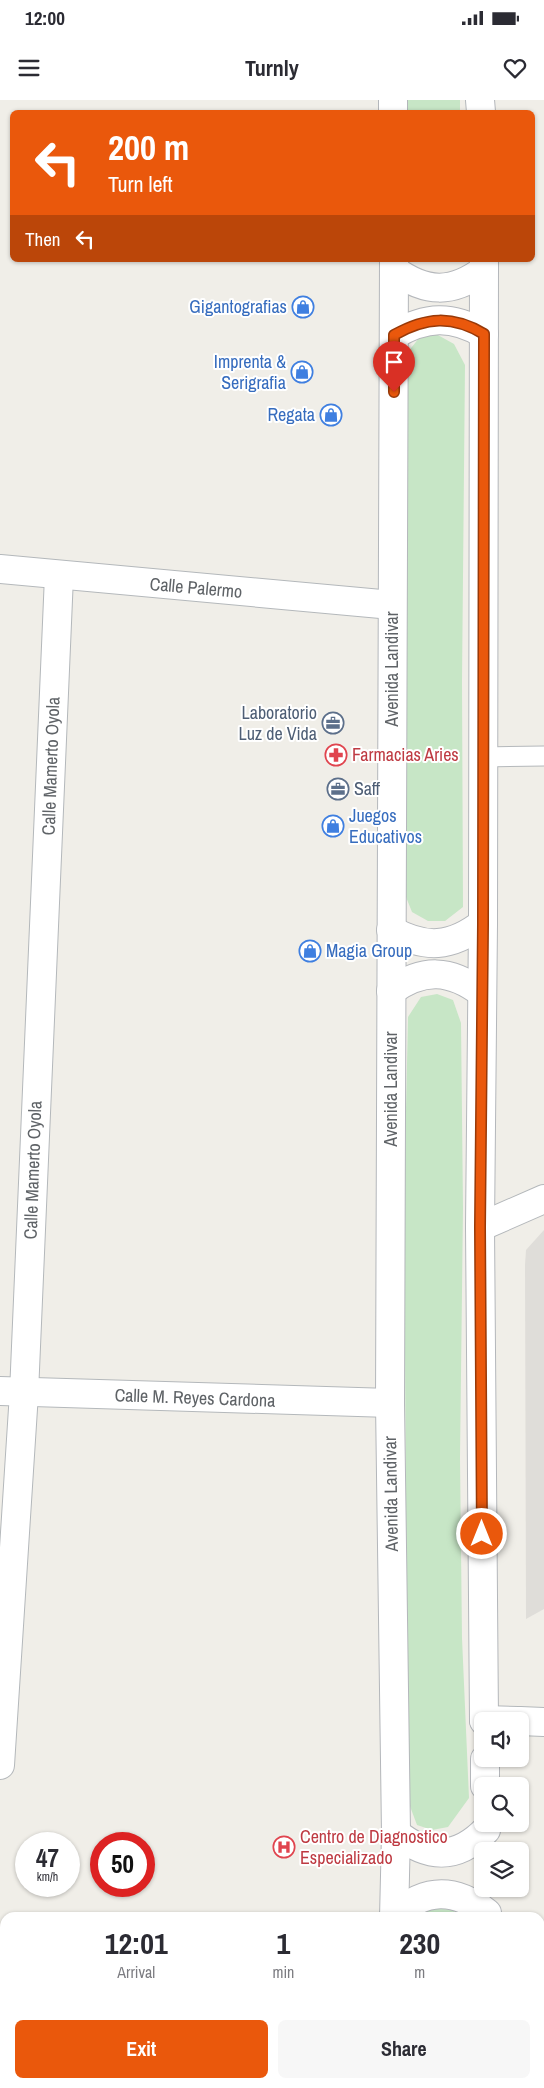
<!DOCTYPE html>
<html lang="en">
<head>
<meta charset="utf-8">
<style>
  :root { --surface:#fff; --page:#f7f7f7; --text:#2b2b33; --muted:#7c7c81; --accent:#ea580c }
  body { margin:0; font-family:"Archivo Narrow",sans-serif; background:var(--page); color:var(--text); height:100vh; display:flex; flex-direction:column; font-size:19px; white-space:nowrap }
  * { box-sizing:border-box; margin:0 }
  p { font-size:16px; color:var(--muted) }
  .icon { flex:none; width:28px; height:28px; fill:none; stroke:currentColor; stroke-width:2; stroke-linecap:round; stroke-linejoin:round }
  .map { position:relative; flex:1; overflow:hidden }
  .drawer { position:absolute; left:0px; top:1812px; width:545px; height:176px; display:flex; flex-direction:column; background:var(--surface); border-radius:15px 15px 0 0; box-shadow:0 1px 4px #0004 }
  .drawer>* { flex:none }
  .hud { position:absolute; left:10px; top:10px; width:525px; height:152px; border-radius:8px; box-shadow:0 1px 4px #0004; background:#ea580c; color:#fff; overflow:hidden }
  .controls { position:absolute; left:474px; top:1612px; display:grid; gap:10px }
  .controls a { display:grid; place-items:center; width:55px; height:55px; border-radius:8px; background:var(--surface); box-shadow:0 1px 4px #0004; font-size:25px }
  .speed { position:absolute; left:15px; top:1732px; display:flex; gap:10px; font-size:25px; font-weight:700; text-align:center }
  .speed>* { display:grid; place-content:center; width:65px; height:65px; border-radius:50%; background:var(--surface); box-shadow:0 1px 4px #0004; line-height:1 }
  .speed small { font-size:12px; font-weight:400 }
  .speed .limit { border:8px solid #d22; background:#fff; color:#111 }
  .pin { position:absolute; display:grid; place-items:center; width:42px; height:42px; color:#fff; margin:-51px -21px; border-radius:50% 50% 50% 0; rotate:-45deg; box-shadow:0 0 5px #0007 }
  .pin .icon { rotate:45deg }
  .me { position:absolute; width:55px; margin:-28px; rotate:0deg; stroke-linejoin:round; filter:drop-shadow(0 0 4px #0008) }
  .turn { display:flex; align-items:center; gap:18px; height:105px; padding:0 15px; font-size:22px }
  .turn .icon { width:65px; height:65px; stroke-width:2.5 }
  .turn b { display:block; font-size:35px; line-height:42px }
  .then { display:flex; align-items:center; height:48px; padding:0 15px; background:#0003; gap:10px; font-size:19px }
  .eta { display:flex; justify-content:space-evenly; align-items:center; height:85px; text-align:center }
  .eta b { font-size:30px; font-weight:800; line-height:35px }
  .primary-button { display:flex; gap:10px; margin-top:auto; padding:10px 15px }
  .primary-button a { flex:1; height:58px; border-radius:8px; background:var(--accent); color:#fff; font-size:20px; font-weight:800; line-height:58px; text-align:center }
  .primary-button a+a { background:var(--page); color:var(--text) }
  .status { display:flex; justify-content:space-between; align-items:center; height:35px; padding:0 25px; background:var(--surface); direction:ltr }
  .status svg { height:14px; fill:currentColor }
  header { display:flex; justify-content:space-between; align-items:center; height:65px; padding:0 15px; background:var(--surface); font-size:22px; font-weight:800 }
  .map>svg:first-child { display:block }
  .industrial { fill:#dfddd9 }
  .green { fill:#c7e6c6 }
  .lines { fill:none; stroke-linecap:round; stroke-linejoin:round }
  .lane-casing { stroke:#b4b8bb; stroke-width:21 }
  .street-casing { stroke:#b4b8bb; stroke-width:30 }
  .secondary-casing { stroke:#b4b7bb; stroke-width:30 }
  .lane { stroke:#fff; stroke-width:19 }
  .street { stroke:#fff; stroke-width:28 }
  .secondary { stroke:#fff; stroke-width:28 }
  .route-casing { stroke:#983908; stroke-width:12 }
  .route { stroke:#ea580c; stroke-width:9 }
  .labels { text-anchor:middle; stroke-width:4; stroke-linejoin:round; paint-order:stroke }
  .shop-label { font-size:18px; fill:#366cbe; stroke:#fff; text-anchor:end }
  .street-label { font-size:18px; fill:#5f6367; stroke:#fff }
  .service-label { font-size:18px; fill:#4e5e75; stroke:#fff; text-anchor:end }
  .health-label { font-size:18px; fill:#be3a42; stroke:#fff; text-anchor:start }
</style>
</head>
<body>
<div class="status"><b>12:00</b><svg viewBox="0 0 49 12"><path d="M0 12V9h3v3zM5 12V6h3v6zM10 12V3h3v9zM15 12V0h3v12zM26 1h20v11H26zM47 4h2v5h-2z"/></svg></div>
<header><svg class="icon" aria-label="menu" viewBox="0 0 24 24"><path d="M4 6h16M4 12h16M4 18h16"/></svg>Turnly<svg class="icon" aria-label="heart" viewBox="0 0 24 24"><path d="M12 20l-8-8c-3-5 5-10 8-4 3-6 11-1 8 4z"/></svg></header>
<div class="map">
<svg width="544" height="1988" viewBox="0 0 544 1988">
  <rect width="100%" height="100%" fill="#f0eee8"/>
  <!-- industrial -->
  <path class="industrial" d="M544 1130V1509L526 1519 525 1165 526 1150Z"/>
  <!-- green -->
  <g class="green">
    <rect x="403" y="0" width="57" height="12"/>
    <path d="M436 234 454 244 465 265 462 582 463 807 445 821H428L412 812 404 792V257L419 238Z"/>
    <path d="M437 894 453 900 461 923 463 1108 460 1358 462 1538 469 1698 448 1727 432 1730 417 1725 408 1701 404 1104 408 917 421 897Z"/>
    <path d="M433 1808 453 1810 460 1817 417 1818Z"/>
  </g>
  <g class="lines">
    <!-- lane casing -->
    <g class="lane-casing">
      <path id="lane" d="M483 657 544 656"/>
    </g>
    <!-- street casing -->
    <g class="street-casing">
      <g id="street">
        <path d="M0 469 392 505"/>
        <path d="M480 1127 544 1099"/>
        <path d="M0 1291 390 1303"/>
        <path d="M484 1620 518 1621"/>
        <path d="M520 1621 544 1622"/>
        <path d="M0 1665 24 1293 59 476"/>
      </g>
    </g>
    <!-- secondary casing -->
    <g class="secondary-casing">
      <g id="secondary">
        <path d="M393 0V12"/>
        <path d="M480 0 481 12"/>
        <path d="M394 160 390 1303 396 1733 394 1818"/>
        <path d="M394 170C426 193 452 194 484 170"/>
        <path d="M394 235C426 216 452 215 484 234"/>
        <path d="M391 830C425 849 451 848 483 823"/>
        <path d="M391 891C423 868 450 869 482 893"/>
        <path d="M484 1621 480 1127 483 823 484 160"/>
        <path d="M485 1659V1686"/>
        <path d="M396 1733C428 1759 457 1760 486 1730"/>
        <path d="M394 1816C425 1788 454 1787 487 1813"/>
        <path d="M396 1984V1988"/>
        <path d="M487 1984V1988"/>
      </g>
    </g>
    <!-- lane -->
    <use href="#lane" class="lane"/>
    <!-- street -->
    <use href="#street" class="street"/>
    <!-- secondary -->
    <use href="#secondary" class="secondary"/>
  </g>
  <g class="lines">
    <!-- route casing -->
    <g class="route-casing">
      <path id="route" d="M394 292V235C426 217 452 215 484 234L483 824 480 1127 482 1434"/>
    </g>
    <!-- route -->
    <use href="#route" class="route"/>
  </g>
  <!-- icons -->
  <defs>
    <g id="shop-ring" transform="scale(1.125)"><circle r="9.5" fill="#fff" stroke="#3f7fe0" stroke-width="1.5"/><path d="M-5-2.5h2.3a2.7 3.5 0 0 1 5.4 0H5L5.5 6h-11ZM-1.5-2.5h3a1.5 2.3 0 0 0-3 0Z" fill="#3f7fe0"/></g>
    <g id="office-ring" transform="scale(1.125)"><circle r="9.5" fill="#fff" stroke="#5c6f8a" stroke-width="1.5"/><path d="M-6-3h4V-5.5h4V-3h4V5H-6ZM-1-4.5V-3h2v-1.5ZM-6 0V1H6V0Z" fill="#5c6f8a"/></g>
    <g id="pharmacy-ring" transform="scale(1.125)"><circle r="9.5" fill="#fff" stroke="#e0444e" stroke-width="1.5"/><path d="M-2-6h4v4h4v4h-4v4h-4v-4h-4v-4h4Z" fill="#e0444e"/></g>
    <g id="hospital-ring" transform="scale(1.125)"><circle r="9.5" fill="#fff" stroke="#e0444e" stroke-width="1.5"/><path d="M-5-5h3v3.5h4V-5h3V5h-3V1.5h-4V5h-3Z" fill="#e0444e"/></g>
  </defs>
  <g fill-rule="evenodd">
    <use href="#shop-ring" x="303" y="207"/>
    <use href="#shop-ring" x="302" y="272"/>
    <use href="#shop-ring" x="331" y="315"/>
    <use href="#office-ring" x="333" y="623"/>
    <use href="#pharmacy-ring" x="336" y="655"/>
    <use href="#office-ring" x="338" y="689"/>
    <use href="#shop-ring" x="333" y="726"/>
    <use href="#shop-ring" x="310" y="851"/>
    <use href="#hospital-ring" x="284" y="1747"/>
  </g>
  <g class="labels">
    <!-- shop labels -->
    <g class="shop-label">
      <text x="287" y="213">Gigantografias</text>
      <text x="286" y="268">Imprenta &amp;<tspan x="286" dy="21">Serigrafia</tspan></text>
      <text x="315" y="321">Regata</text>
      <text x="349" y="722" text-anchor="start">Juegos<tspan x="349" dy="21">Educativos</tspan></text>
      <text x="326" y="857" text-anchor="start">Magia Group</text>
    </g>
    <!-- street labels -->
    <g class="street-label">
      <text transform="translate(196 488) rotate(5)" y="6">Calle Palermo</text>
      <text transform="translate(392 569) rotate(-90)" y="6">Avenida Landivar</text>
      <text transform="translate(51 666) rotate(-88)" y="6">Calle Mamerto Oyola</text>
      <text transform="translate(391 989) rotate(-90)" y="6">Avenida Landivar</text>
      <text transform="translate(33 1070) rotate(-88)" y="6">Calle Mamerto Oyola</text>
      <text transform="translate(195 1298) rotate(2)" y="6">Calle M. Reyes Cardona</text>
      <text transform="translate(391 1394) rotate(-91)" y="6">Avenida Landivar</text>
    </g>
    <!-- service labels -->
    <g class="service-label">
      <text x="317" y="619">Laboratorio<tspan x="317" dy="21">Luz de Vida</tspan></text>
      <text x="354" y="695" text-anchor="start">Saff</text>
    </g>
    <!-- health labels -->
    <g class="health-label">
      <text x="352" y="661">Farmacias Aries</text>
      <text x="300" y="1743">Centro de Diagnostico<tspan x="300" dy="21">Especializado</tspan></text>
    </g>
  </g>
</svg>
<div class="controls">
<a><svg class="icon" aria-label="sound" viewBox="0 0 24 24"><path d="M4 9h4l5-4v14l-5-4H4zM17 9q2 3 0 6"/></svg></a>
<a><svg class="icon" aria-label="search" viewBox="0 0 24 24"><circle cx="10" cy="10" r="6"/><path d="M15 15l6 6"/></svg></a>
<a><svg class="icon" aria-label="layers" viewBox="0 0 24 24"><path d="M12 4l9 5-9 5-9-5zM3 14l9 5 9-5"/></svg></a>
</div>
<div class="speed"><div>47<small>km/h</small></div><div class="limit">50</div></div>
<div class="pin" style="left:394px;top:292px;background:#d93025"><svg class="icon" aria-label="arrive" viewBox="0 0 24 24"><path d="M6 21V4h12l-3 4 3 4H6"/></svg></div>
<svg class="me" style="left:482px;top:1434px" viewBox="-20 -20 40 40"><circle r="17" fill="#ea580c" stroke="#fff" stroke-width="3"/><path d="M0-11L8 9 0 5-8 9z" fill="#fff"/></svg>
<div class="hud">
<div class="turn"><svg class="icon" aria-label="left" viewBox="0 0 24 24"><path d="M17 20v-9H6M10 6l-5 5 5 5"/></svg><div><b>200 m</b>Turn left</div></div>
<div class="then">Then<svg class="icon" aria-label="left" viewBox="0 0 24 24"><path d="M17 20v-9H6M10 6l-5 5 5 5"/></svg></div>
</div>
<section class="drawer">
<div class="eta">
<div><b>12:01</b><p>Arrival</p></div>
<div><b>1</b><p>min</p></div>
<div><b>230</b><p>m</p></div>
</div>
<div class="primary-button"><a>Exit</a><a>Share</a></div>
</section>
</div>
</body>
</html>
